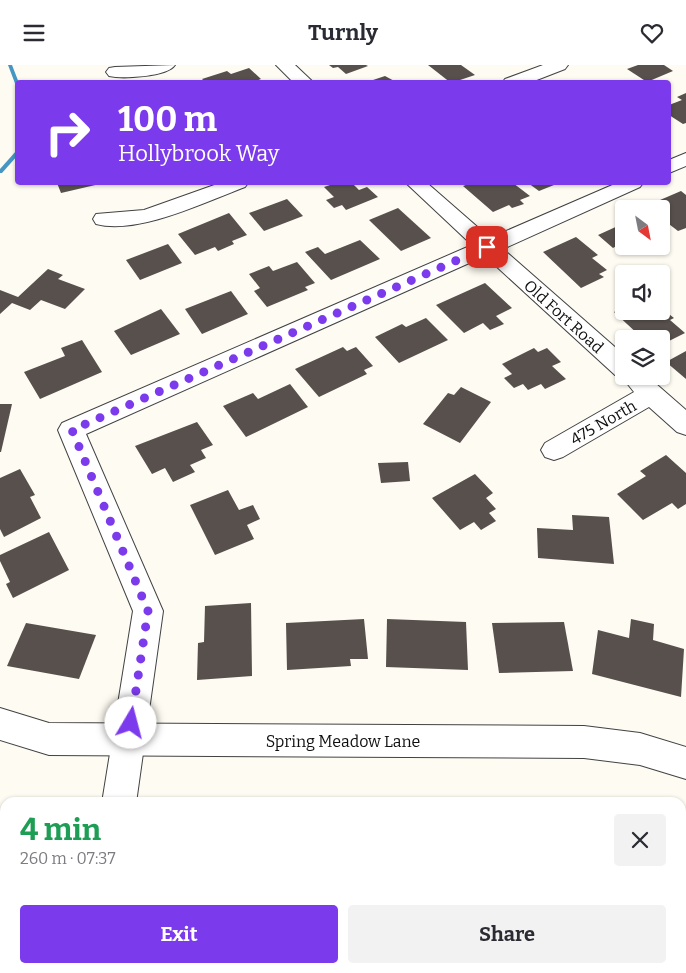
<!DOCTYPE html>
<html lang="en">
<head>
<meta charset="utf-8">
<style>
  :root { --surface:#fff; --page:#f2f2f3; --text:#2b2b33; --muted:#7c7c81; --accent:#7c3aed }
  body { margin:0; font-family:Bitter,serif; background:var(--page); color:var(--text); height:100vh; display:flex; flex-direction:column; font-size:19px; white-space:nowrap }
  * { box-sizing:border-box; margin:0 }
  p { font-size:16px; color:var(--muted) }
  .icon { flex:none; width:28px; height:28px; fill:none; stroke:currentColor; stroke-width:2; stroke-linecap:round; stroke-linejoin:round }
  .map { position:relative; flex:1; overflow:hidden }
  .drawer { position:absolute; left:0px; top:732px; width:686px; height:176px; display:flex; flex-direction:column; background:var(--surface); border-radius:15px 15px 0 0; box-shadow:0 1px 4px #0004 }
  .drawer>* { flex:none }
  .hud { position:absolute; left:15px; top:15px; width:656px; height:105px; border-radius:5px; box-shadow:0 1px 4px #0004; background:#7c3aed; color:#fff; overflow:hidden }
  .needle { width:32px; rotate:148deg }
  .buttons { position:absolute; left:615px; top:135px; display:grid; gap:10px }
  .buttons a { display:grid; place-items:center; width:55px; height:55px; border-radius:5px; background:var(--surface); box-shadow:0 1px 4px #0004; font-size:25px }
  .pin { position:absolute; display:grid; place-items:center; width:42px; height:42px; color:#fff; margin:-21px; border-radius:10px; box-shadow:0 2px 8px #0006 }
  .me { position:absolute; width:55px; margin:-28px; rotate:8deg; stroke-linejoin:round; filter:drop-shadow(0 0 4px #0008) }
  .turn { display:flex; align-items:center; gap:18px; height:105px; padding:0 20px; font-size:22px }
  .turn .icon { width:65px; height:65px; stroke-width:2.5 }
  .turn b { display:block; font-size:35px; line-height:42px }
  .round { display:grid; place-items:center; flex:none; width:52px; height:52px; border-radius:5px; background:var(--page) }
  .head { display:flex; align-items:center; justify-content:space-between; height:85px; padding:0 20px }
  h1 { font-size:30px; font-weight:700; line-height:38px; color:#1e9e55 }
  .primary-button { display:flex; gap:10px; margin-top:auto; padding:10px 20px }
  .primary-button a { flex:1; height:58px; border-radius:5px; background:var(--accent); color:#fff; font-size:20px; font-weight:700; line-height:58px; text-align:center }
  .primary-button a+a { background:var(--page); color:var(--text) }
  header { display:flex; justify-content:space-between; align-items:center; height:65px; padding:0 20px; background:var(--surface); font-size:22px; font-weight:700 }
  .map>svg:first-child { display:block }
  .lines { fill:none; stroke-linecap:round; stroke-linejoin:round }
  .stream { fill:#4696c4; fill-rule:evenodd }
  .building { fill:#57504c }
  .minor-casing { stroke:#424242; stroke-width:2 }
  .tertiary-casing { stroke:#424242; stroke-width:2 }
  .minor { fill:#fff; fill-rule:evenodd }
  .tertiary { fill:#fff; fill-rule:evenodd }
  .route { stroke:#7c3aed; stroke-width:9; stroke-dasharray:0 16.2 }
  .labels { text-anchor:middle; stroke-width:5; stroke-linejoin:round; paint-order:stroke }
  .street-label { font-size:16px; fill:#0f0f0f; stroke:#fff }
</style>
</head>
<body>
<header><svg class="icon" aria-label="menu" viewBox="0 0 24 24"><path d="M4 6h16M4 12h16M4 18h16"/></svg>Turnly<svg class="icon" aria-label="heart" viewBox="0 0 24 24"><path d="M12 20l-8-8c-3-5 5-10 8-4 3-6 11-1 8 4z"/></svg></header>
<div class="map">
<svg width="686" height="908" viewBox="0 0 686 908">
  <rect width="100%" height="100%" fill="#fefbf2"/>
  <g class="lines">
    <!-- stream -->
    <g class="stream">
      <path d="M8 0H12L19 18H18V22L16 21Z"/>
      <path d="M16 86H18V90L2 108H0V104Z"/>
    </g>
  </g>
  <!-- building -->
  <g class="building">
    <path d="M329 0H366L368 1 346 9 338 2 333 3Z"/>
    <path d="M428 0H461L475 10 451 18Z"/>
    <path d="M638 0H664L673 6 647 17 627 4Z"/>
    <path d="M249 3 261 14 251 18H206L202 14 227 6 231 9Z"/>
    <path d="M385 11 398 18H367V17Z"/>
    <path d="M686 28V58L683 59 669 50V40L682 35 677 32Z"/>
    <path d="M57 118H104L61 128Z"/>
    <path d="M336 118H352L359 125 367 122 378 132 346 145 342 140 334 143 326 135 334 132 324 122Z"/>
    <path d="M471 118H513L530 131 520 135 524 139 512 143 509 140 493 147 463 121Z"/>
    <path d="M528 118H559L539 126Z"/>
    <path d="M681 126 686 130V163L678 166 661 153V144H649L646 141Z"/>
    <path d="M287 134 303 151 264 166 249 148Z"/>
    <path d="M398 143 431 173 401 186 369 155Z"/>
    <path d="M229 148 247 170 232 176 234 179 218 186 215 182 195 190 178 169Z"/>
    <path d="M620 160 624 161V181H641L630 187 620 179 613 183 598 170Z"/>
    <path d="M576 172 598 190 592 193 607 205 599 209 604 212 581 223 543 187Z"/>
    <path d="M360 175 380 194 331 215 305 187 318 182 325 189Z"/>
    <path d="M168 179 182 198 140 215 126 195Z"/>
    <path d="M297 197 315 218 305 222 308 225 267 242 254 226 260 223 249 209 269 201 273 206Z"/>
    <path d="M48 204 63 210 58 214 85 224 65 244 41 235 30 245 12 238 0 249V225L18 232Z"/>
    <path d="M485 218 512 243 496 251 504 259 490 265 483 258 464 268 436 240Z"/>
    <path d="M231 226 248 249 202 269 185 244Z"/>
    <path d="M624 242V246H661V243L674 253 670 255 685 268 661 280V274H652L645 268 640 271 614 247Z"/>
    <path d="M161 244 180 269 131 290 114 266Z"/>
    <path d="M426 253 448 275 399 298 375 272 402 259 406 262Z"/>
    <path d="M82 275 102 307 40 334 24 307 65 291 61 283Z"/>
    <path d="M343 282 347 286 356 282 373 301 364 305 367 309 319 332 295 304Z"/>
    <path d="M534 283 538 287 547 283 561 297 552 301 566 314 545 324 541 319 528 325 523 319 514 323 504 313 512 309 502 299Z"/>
    <path d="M686 286V314L666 297Z"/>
    <path d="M290 319 308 342 246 372 223 341 253 328 258 334Z"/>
    <path d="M461 322 491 337 460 378 423 359 448 328 454 330Z"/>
    <path d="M0 339H12L1 387H0Z"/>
    <path d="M197 357 213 380 201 385 206 393 190 400 195 407 173 417 165 403 152 409 135 381Z"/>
    <path d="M666 390 686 408V439L678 444 672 438 643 455 617 429 646 411 640 406Z"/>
    <path d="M408 397 410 416 381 418 378 398Z"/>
    <path d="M20 404 35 430 30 432 41 453 4 472 0 464V413Z"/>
    <path d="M475 409 493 428 486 433 496 444 489 448 496 456 481 465 474 457 460 465 432 433Z"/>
    <path d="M228 425 239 445 253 440 260 454 247 460 254 474 215 490 190 440Z"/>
    <path d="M572 450 609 452 614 499 538 493 537 463 573 465Z"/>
    <path d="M49 467 69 505 13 533 6 519 10 517 0 496V490Z"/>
    <path d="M251 538 252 611 197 615 198 578 204 577 205 541Z"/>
    <path d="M364 554 368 594H350L351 601 287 605 286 558Z"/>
    <path d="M387 554 466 557 468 605 386 602Z"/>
    <path d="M631 554 654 559 653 575 684 584 681 632 592 609 598 565 629 573Z"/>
    <path d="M564 557 573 606 499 608 492 558Z"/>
    <path d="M26 558 96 570 79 614 7 601Z"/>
    <path d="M0 752H5V839L0 838Z"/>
    <path d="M681 778 686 781V842L681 853Z"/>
    <rect x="176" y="904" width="75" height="4"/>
    <path d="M558 904H650L647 908H555Z"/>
  </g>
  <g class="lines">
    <!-- minor casing -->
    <g class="minor-casing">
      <g id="minor">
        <path d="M175 0C167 12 122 14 109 11L106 7 109 3 115 2Z"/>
        <path d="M276 0H295L314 18H294Z"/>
        <path d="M543 0H568L565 4 529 18H502L505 14Z"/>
        <path d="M686 88V101L669 108V95Z"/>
        <path d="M220 118H248L245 122C205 137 138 170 96 159L93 154 96 149 144 145Z"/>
        <path d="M406 118H427L490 173 617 118H643L640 122 503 184 624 290V311H647L686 345V370L677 367 649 342 563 392 554 395 545 392 541 385 545 378 634 327 626 317 629 311 624 313 615 310 485 191 86 369 163 546 136 738H102L133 546 58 365 62 358 472 180Z"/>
        <rect x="75" y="904" width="38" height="4"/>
      </g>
    </g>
    <!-- tertiary casing -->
    <g class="tertiary-casing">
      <path id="tertiary" d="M0 643 49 658 584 661 640 668 686 682V714L640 700 584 693 49 690 0 675Z"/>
    </g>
    <!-- minor -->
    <use href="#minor" class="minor"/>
    <!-- tertiary -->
    <use href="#tertiary" class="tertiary"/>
  </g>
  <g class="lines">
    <!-- route -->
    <path class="route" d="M131 658 148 546 72 365 487 182"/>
  </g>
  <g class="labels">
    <!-- street labels -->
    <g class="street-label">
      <text transform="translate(564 251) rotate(42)" y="6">Old Fort Road</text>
      <text transform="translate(603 357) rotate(-30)" y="6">475 North</text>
      <text x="343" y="682">Spring Meadow Lane</text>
    </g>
  </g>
</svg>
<div class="buttons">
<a><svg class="needle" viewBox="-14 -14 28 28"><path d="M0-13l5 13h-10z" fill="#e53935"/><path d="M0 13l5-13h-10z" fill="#7c7c81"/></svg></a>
<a><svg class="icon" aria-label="sound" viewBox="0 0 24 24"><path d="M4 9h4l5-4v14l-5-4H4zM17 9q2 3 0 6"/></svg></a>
<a><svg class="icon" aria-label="layers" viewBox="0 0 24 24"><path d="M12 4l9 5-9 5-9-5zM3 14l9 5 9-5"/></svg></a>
</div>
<div class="pin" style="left:487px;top:182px;background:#d93025"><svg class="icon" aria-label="arrive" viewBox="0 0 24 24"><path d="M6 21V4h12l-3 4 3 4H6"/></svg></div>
<svg class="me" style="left:131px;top:658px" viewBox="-20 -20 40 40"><circle r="19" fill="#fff"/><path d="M0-13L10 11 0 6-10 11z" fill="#7c3aed"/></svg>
<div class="hud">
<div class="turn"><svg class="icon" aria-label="right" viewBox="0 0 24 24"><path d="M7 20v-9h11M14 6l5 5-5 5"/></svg><div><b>100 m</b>Hollybrook Way</div></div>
</div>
<section class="drawer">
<div class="head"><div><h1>4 min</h1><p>260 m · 07:37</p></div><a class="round"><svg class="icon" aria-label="close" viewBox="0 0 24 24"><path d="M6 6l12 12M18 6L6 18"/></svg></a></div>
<div class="primary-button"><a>Exit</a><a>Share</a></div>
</section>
</div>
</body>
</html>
